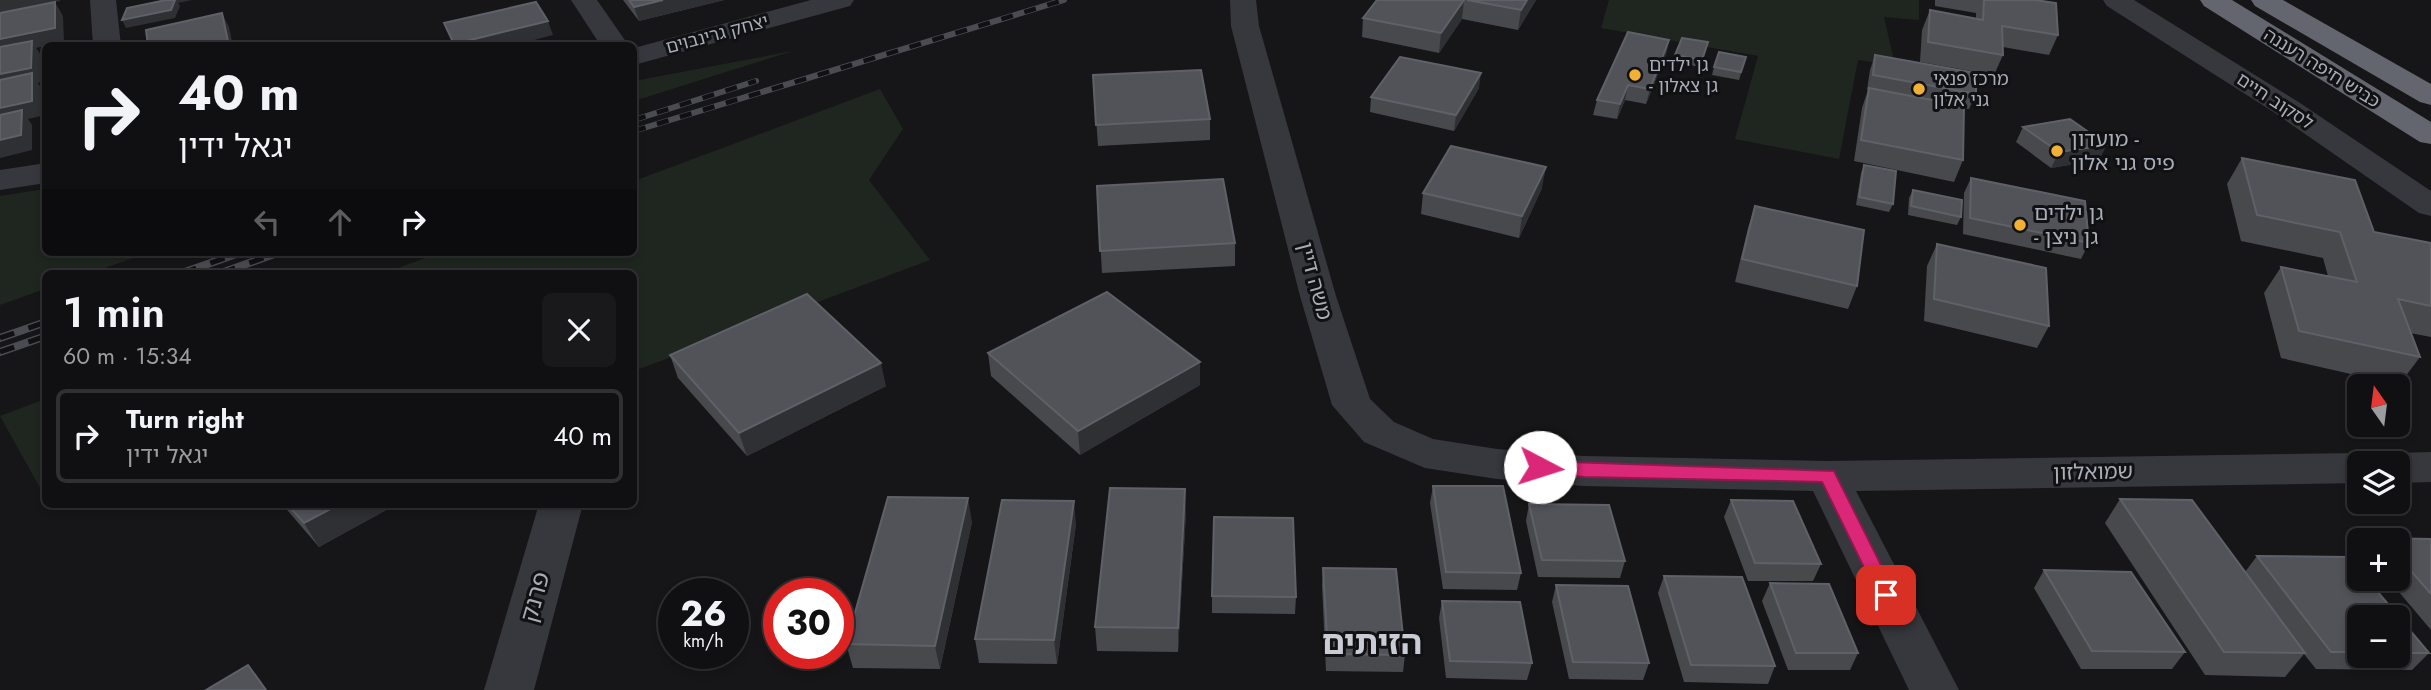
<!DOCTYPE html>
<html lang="en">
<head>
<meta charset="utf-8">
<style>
  :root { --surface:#101012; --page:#19191b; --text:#f1f3f6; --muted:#9c9d9f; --line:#303032 }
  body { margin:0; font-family:Jost,"Noto Sans Hebrew",sans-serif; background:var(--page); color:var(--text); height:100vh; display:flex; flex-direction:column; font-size:26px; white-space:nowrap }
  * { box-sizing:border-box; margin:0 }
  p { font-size:23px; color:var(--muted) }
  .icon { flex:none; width:38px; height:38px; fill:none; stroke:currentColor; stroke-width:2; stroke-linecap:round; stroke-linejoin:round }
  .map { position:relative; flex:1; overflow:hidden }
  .side { position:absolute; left:42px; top:270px; width:595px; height:238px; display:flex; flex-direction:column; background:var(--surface); border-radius:10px; box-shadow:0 4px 10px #0003,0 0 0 2px var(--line) }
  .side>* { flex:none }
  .guide { position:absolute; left:42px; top:42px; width:595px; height:214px; border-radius:10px; box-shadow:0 4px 10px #0003,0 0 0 2px var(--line); background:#101012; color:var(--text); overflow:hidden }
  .needle { width:46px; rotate:346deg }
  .controls { position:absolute; left:2347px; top:374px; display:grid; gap:14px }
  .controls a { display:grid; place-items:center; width:63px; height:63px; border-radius:10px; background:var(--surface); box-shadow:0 4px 10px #0003,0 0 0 2px var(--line); font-size:35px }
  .speed { position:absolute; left:658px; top:578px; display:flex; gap:14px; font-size:35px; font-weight:700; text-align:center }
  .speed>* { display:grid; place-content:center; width:91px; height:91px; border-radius:50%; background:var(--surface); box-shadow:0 4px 10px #0003,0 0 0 2px var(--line); line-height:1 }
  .speed small { font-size:18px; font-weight:400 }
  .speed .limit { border:10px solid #d22; background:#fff; color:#111 }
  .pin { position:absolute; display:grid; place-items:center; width:60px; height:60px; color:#fff; margin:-30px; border-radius:14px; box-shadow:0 4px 10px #0006 }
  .me { position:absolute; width:77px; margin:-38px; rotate:95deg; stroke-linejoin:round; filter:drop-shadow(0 0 5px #0008) }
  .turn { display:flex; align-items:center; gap:24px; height:147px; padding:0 21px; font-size:32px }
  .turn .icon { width:91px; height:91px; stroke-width:2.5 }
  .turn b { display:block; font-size:49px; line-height:60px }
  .lanes { display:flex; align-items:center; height:66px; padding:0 21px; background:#0003; justify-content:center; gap:35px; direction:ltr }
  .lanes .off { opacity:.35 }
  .round { display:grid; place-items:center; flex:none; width:74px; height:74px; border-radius:10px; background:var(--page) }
  .summary { display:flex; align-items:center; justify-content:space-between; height:119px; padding:0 21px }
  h1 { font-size:42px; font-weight:600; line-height:52px }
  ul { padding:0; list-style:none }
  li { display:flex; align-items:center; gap:21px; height:94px; margin:0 14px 10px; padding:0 7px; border:4px solid var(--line); border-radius:10px }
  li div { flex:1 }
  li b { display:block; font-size:26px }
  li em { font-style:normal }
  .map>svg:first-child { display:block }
  .green { fill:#1e261f }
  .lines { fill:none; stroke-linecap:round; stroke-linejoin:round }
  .minor { fill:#37383d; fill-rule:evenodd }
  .highway { fill:#63666e; fill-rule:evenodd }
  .rail-far1-casing { stroke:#4a4c52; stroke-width:6 }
  .rail-casing { stroke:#4a4c52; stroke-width:8 }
  .rail-far1 { stroke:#111113; stroke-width:4.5; stroke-dasharray:12; stroke-linecap:butt }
  .rail { stroke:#111113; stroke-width:5; stroke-dasharray:15; stroke-linecap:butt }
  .wall { fill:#47494d; fill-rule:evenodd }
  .shaded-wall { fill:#2f3033 }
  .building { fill:#525359; stroke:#5f6168; stroke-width:2 }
  .route { fill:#db2777; stroke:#8e194d; stroke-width:2 }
  .poi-dot { fill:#f2b134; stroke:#111113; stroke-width:2.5 }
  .labels { text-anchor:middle; stroke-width:6; stroke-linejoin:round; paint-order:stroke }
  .far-street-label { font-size:18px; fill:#a8adb8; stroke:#111113 }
  .far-poi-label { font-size:18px; fill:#a8adb8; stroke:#111113; text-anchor:start }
  .poi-label { font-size:21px; fill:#a8adb8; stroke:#111113; text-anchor:start }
  .street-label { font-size:21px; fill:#a8adb8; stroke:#111113 }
  .near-street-label { font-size:24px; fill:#a8adb8; stroke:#111113 }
  .near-district-label { font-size:33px; font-weight:bold; fill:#c9ccd4; stroke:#111113 }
</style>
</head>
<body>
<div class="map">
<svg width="2431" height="690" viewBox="0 0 2431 690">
  <rect width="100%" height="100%" fill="#161618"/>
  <!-- green -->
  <g class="green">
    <path d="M1609 0H1919V20L1884 17 1895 65 1858 60 1839 159 1735 139 1758 56 1601 28Z"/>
    <path d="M793 51 634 101V81Z"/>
    <path d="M880 89 903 129 869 180 930 260 634 371V273H385L441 252H634V181Z"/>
    <path d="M45 189 46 252H150L91 273H46L45 289 0 305V196Z"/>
    <path d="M45 399H46L45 497 0 416Z"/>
  </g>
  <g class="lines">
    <!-- minor -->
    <g class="minor">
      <path d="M90 0H116L121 46H93Z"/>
      <path d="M571 0H597L629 46H601Z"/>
      <path d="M811 0H854L850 6 634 65V48Z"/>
      <path d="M1230 0H1256L1259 26 1336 296 1370 399 1394 422 1433 439 1497 449 1584 456 1827 461 2359 453 2374 457 2378 464H2359V483L1856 491 1959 690H1909L1813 491 1584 486 1497 479 1425 468 1364 442 1332 405 1300 296 1231 26Z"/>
      <path d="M2103 0H2134L2297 101 2431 191V216L2419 213 2275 113 2107 6Z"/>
      <path d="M46 163V183L0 190V170Z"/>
      <path d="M2431 452V482L2398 483V464H2379L2383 457 2398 453Z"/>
      <path d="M539 504H583L534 690H484Z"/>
    </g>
    <!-- highway -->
    <g class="highway">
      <path d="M2200 0H2232L2431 122V144L2420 142 2204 6Z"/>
      <path d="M2251 0H2283L2431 84V105L2420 102 2255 6Z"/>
    </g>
    <!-- rail-far1 casing -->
    <g class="rail-far1-casing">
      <g id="rail-far1">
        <path d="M634 120 756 81"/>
        <path d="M634 131 1064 0"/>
      </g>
    </g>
    <!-- rail casing -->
    <g class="rail-casing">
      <g id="rail">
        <path d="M182 273 242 252"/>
        <path d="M221 273 280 252"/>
        <path d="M0 338 46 322"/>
        <path d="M0 352 46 336"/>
      </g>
    </g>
    <!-- rail-far1 -->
    <use href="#rail-far1" class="rail-far1"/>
    <!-- rail -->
    <use href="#rail" class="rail"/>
  </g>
  <!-- wall -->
  <g class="wall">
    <path d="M623 0H724L639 21Z"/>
    <path d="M1377 0H1536L1518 30 1462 19 1439 53 1362 37 1363 18Z"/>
    <path d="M1935 0H2035L2058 35 2049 55 2003 47V55L1994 75 1920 62 1922 30 1930 10 1976 18V13L1935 6Z"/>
    <path d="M1669 40 1666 54 1646 104 1625 100 1617 119 1593 115 1597 100Z"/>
    <path d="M1706 50 1700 67 1673 62 1675 55Z"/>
    <path d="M1875 55 1976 94 1969 109 1964 108 1963 160 1954 182 1854 161 1862 108 1868 90H1867L1870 70Z"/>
    <path d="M1746 57 1739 80 1712 75 1714 67Z"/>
    <path d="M1093 75 1210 119V140L1098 146Z"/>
    <path d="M1479 88 1454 131 1370 112 1371 97Z"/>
    <path d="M2023 127 2099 160 2051 168 2016 142Z"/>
    <path d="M2242 158 2374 232 2431 243V337L2410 333 2420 357 2399 385 2281 358 2264 293 2281 267 2328 276 2323 258 2241 241 2227 184Z"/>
    <path d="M1864 165 1893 204 1889 212 1856 205 1861 173Z"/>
    <path d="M1971 178 2089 243 2081 259 1963 234 1964 193Z"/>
    <path d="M1097 186 1235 243V266L1102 273Z"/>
    <path d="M1542 188 1519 238 1421 214 1423 193Z"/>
    <path d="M1913 190 1961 217 1957 225 1908 215 1909 198Z"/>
    <path d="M1755 206 1857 286 1848 309 1735 282 1748 228Z"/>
    <path d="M1937 244 2049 326 2037 348 1924 321 1927 266Z"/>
    <path d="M988 353 1200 385 1080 455 991 376Z"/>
    <path d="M670 355 886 386 747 456 678 378Z"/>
    <path d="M1433 486 1521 573 1517 590 1443 589 1430 503Z"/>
    <path d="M2120 499 2192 500 2245 572 2257 556 2349 557 2359 570V579H2367L2429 653 2412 670 2316 669 2304 654 2285 677 2205 675 2105 523ZM2359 618H2398V656H2359Z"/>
    <path d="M1731 500 1821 564 1813 581H1748L1724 517Z"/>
    <path d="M282 504H397L319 547Z"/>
    <path d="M1529 504 1625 561 1620 578 1538 577 1526 521Z"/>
    <path d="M1186 512 1178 652 1097 651 1095 627Z"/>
    <path d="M972 522 940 669 853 668 846 644Z"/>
    <path d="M1076 524 1057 664 979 663 975 639Z"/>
    <path d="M2382 538 2431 539V630L2388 579H2398V541H2380Z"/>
    <path d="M1323 568 1405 655 1403 672 1326 671 1322 585Z"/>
    <path d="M2044 570 2185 652 2172 669H2081L2034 588Z"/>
    <path d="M1664 576 1775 666 1768 684 1684 682 1658 593Z"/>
    <path d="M1770 583 1858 653 1850 670H1788L1762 601Z"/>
    <path d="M1556 585 1649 663 1643 680 1569 679 1552 602Z"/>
    <path d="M1212 596 1296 597 1295 614 1212 613Z"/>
    <path d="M1442 601 1532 663 1527 680 1446 678 1439 618Z"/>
  </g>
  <!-- shaded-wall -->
  <g class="shaded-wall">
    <path d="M0 0H60V1L0 13Z"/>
    <path d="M160 0H192L178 3 180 6 175 18 126 28 122 20 163 6Z"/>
    <path d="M663 0H724L639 21 634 7Z"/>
    <path d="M1464 0 1462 19 1439 53 1441 33Z"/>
    <path d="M1527 0H1536L1518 30 1521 10Z"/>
    <path d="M55 2 63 16 64 42 36 48 41 55 40 82 38 83 41 88V116L28 119 32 125V150L0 158V39Z"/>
    <path d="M222 13 229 27 233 46H229Z"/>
    <path d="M548 21 553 35 512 46H455L454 44Z"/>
    <path d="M1669 40 1666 54 1646 104 1650 89Z"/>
    <path d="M1481 73 1479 88 1454 131 1456 115Z"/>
    <path d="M1628 85 1625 100 1617 119 1620 104Z"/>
    <path d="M2107 145 2099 160 2051 168 2059 152Z"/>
    <path d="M1546 167 1542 188 1519 238 1522 216Z"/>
    <path d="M1200 362V385L1080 455 1078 431Z"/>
    <path d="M881 363 886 386 747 456 739 433Z"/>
    <path d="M1185 489 1186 512 1178 652V628Z"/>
    <path d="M968 498 972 522 940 669 935 646Z"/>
    <path d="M1074 501 1076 524 1057 664 1054 640Z"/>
    <path d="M340 504H397L319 547 304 523Z"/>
  </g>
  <!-- building -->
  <g class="building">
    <path d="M166 0H175L171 10 122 20 127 8Z"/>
    <path d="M629 0H663L634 7Z"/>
    <path d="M1377 0H1464L1441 33 1363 18Z"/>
    <path d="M1467 0H1527L1521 10Z"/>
    <path d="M1984 0H2035L2056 3 2058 35 2002 26 2003 55 1928 42 1930 10 1983 20Z"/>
    <path d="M55 2V28L0 39V13Z"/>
    <path d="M536 2 548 21 454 44 444 23Z"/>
    <path d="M222 13 229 46H148L146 30Z"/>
    <path d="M1628 32 1669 40 1650 89 1628 85 1620 104 1597 100Z"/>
    <path d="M1682 38 1708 42 1702 60 1675 55Z"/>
    <path d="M32 41 31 68 0 74V47Z"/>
    <path d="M1719 52 1746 57 1741 72 1714 67Z"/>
    <path d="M1875 55 1976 73V94L1873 75Z"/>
    <path d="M1400 57 1481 73 1456 115 1371 97Z"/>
    <path d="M1201 70 1210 119 1096 125 1093 75Z"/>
    <path d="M32 73V101L0 108V80Z"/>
    <path d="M1869 88 1964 106 1963 160 1861 140Z"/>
    <path d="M22 110 21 135 0 140V115Z"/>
    <path d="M2070 119 2107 145 2059 152 2023 127Z"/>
    <path d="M1451 146 1546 167 1522 216 1423 193Z"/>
    <path d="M2242 158 2355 180 2374 232 2431 243V306L2398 299 2420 357 2299 331 2281 267 2357 282 2340 232 2257 215Z"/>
    <path d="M1864 165 1896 171 1893 204 1859 197Z"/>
    <path d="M1971 178 2085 201 2089 243 1970 218Z"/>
    <path d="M1223 179 1235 243 1100 251 1097 186Z"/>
    <path d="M1913 190 1962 200 1961 217 1911 206Z"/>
    <path d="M1755 206 1864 230 1857 286 1742 259Z"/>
    <path d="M1937 244 2046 268 2049 326 1934 299Z"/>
    <path d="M1107 292 1200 362 1078 431 988 353Z"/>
    <path d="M807 294 881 363 739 433 670 355Z"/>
    <path d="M1433 486H1503L1521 573 1446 572Z"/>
    <path d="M1110 488 1185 489 1178 628 1095 627Z"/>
    <path d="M888 497 968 498 935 646 846 644Z"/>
    <path d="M2120 499 2192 500 2305 653 2224 652Z"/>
    <path d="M1002 500 1074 501 1054 640 975 639Z"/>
    <path d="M1731 500 1793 501 1821 564 1755 563Z"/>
    <path d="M287 504H340L304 523Z"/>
    <path d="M1529 504 1609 505 1625 561 1542 560Z"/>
    <path d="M1214 517 1293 518 1296 597 1212 596Z"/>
    <path d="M2382 538 2431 539V594L2398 556V541H2385Z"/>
    <path d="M2257 556 2349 557 2359 570V579H2367L2429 653H2398V618H2359V652H2331Z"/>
    <path d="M1323 568 1396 569 1405 655 1328 654Z"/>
    <path d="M2044 570 2131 572 2185 652 2092 651Z"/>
    <path d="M1664 576 1742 577 1775 666 1691 665Z"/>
    <path d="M1770 583 1829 584 1858 653H1796Z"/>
    <path d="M1556 585 1628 586 1649 663 1573 662Z"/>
    <path d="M1442 601 1520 602 1532 663 1450 661Z"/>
    <path d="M248 665 266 690H206Z"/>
  </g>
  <!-- route -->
  <path class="route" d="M1540 461 1834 471 1896 595 1893 600 1886 602 1880 600 1822 482 1584 477 1534 472 1532 467 1534 463Z"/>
  <!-- markers -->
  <g class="poi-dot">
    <circle cx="1635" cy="75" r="7"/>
    <circle cx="1919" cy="89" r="7"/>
    <circle cx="2057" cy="151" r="7"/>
    <circle cx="2020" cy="225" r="7"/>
  </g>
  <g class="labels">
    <!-- far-street labels -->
    <g class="far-street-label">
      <text transform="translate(717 34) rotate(-15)" y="6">יצחק גרינבוים</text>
      <text transform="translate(2322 68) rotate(32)" y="6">כביש חיפה רעננה</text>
      <text transform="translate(2275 101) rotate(33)" y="6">לסקוב חיים</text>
    </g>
    <!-- far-poi labels -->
    <g class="far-poi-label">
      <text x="1649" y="71">גן ילדים<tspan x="1649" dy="21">- גן צאלון</tspan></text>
      <text x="1933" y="85">מרכז פנאי<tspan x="1933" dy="21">גני אלון</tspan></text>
    </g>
    <!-- poi labels -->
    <g class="poi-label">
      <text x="2071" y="146">מועדון -<tspan x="2071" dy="24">פיס גני אלון</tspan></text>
      <text x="2034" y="220">גן ילדים<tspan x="2034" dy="24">- גן ניצן</tspan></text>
    </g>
    <!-- street labels -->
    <g class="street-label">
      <text transform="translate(1315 281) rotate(75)" y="7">משה דיין</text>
      <text transform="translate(2093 472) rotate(-1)" y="7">שמואלזון</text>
    </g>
    <!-- near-street labels -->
    <g class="near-street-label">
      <text transform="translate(535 597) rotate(-74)" y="8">פרנק</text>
    </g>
    <!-- near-district labels -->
    <g class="near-district-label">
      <text x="1372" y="654">הזיתים</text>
    </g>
  </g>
</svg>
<div class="controls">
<a><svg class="needle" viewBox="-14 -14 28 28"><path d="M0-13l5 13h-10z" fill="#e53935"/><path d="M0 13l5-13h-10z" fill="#9c9d9f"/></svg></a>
<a><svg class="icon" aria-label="layers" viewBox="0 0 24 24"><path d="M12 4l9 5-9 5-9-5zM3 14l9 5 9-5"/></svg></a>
<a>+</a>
<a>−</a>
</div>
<div class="speed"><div>26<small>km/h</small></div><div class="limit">30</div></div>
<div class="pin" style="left:1886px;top:595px;background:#d93025"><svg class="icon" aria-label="arrive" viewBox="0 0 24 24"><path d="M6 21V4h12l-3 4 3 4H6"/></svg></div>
<svg class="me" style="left:1540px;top:467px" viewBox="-20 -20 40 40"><circle r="19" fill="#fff"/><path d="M0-13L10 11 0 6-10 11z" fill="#db2777"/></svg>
<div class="guide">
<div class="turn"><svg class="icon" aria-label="right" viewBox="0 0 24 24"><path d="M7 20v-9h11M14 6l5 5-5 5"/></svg><div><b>40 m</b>יגאל ידין</div></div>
<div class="lanes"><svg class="icon off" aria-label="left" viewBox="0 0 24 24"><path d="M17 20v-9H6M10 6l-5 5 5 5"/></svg><svg class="icon off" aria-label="ahead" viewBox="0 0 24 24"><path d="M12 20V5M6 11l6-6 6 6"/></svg><svg class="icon" aria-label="right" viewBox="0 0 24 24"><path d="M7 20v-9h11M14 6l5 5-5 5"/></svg></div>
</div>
<section class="side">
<div class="summary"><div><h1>1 min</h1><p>60 m · 15:34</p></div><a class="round"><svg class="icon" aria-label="close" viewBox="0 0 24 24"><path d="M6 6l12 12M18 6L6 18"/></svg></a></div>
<ul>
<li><svg class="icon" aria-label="right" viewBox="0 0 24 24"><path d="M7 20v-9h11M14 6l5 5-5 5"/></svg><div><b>Turn right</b><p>יגאל ידין</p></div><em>40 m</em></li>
</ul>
</section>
</div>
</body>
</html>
